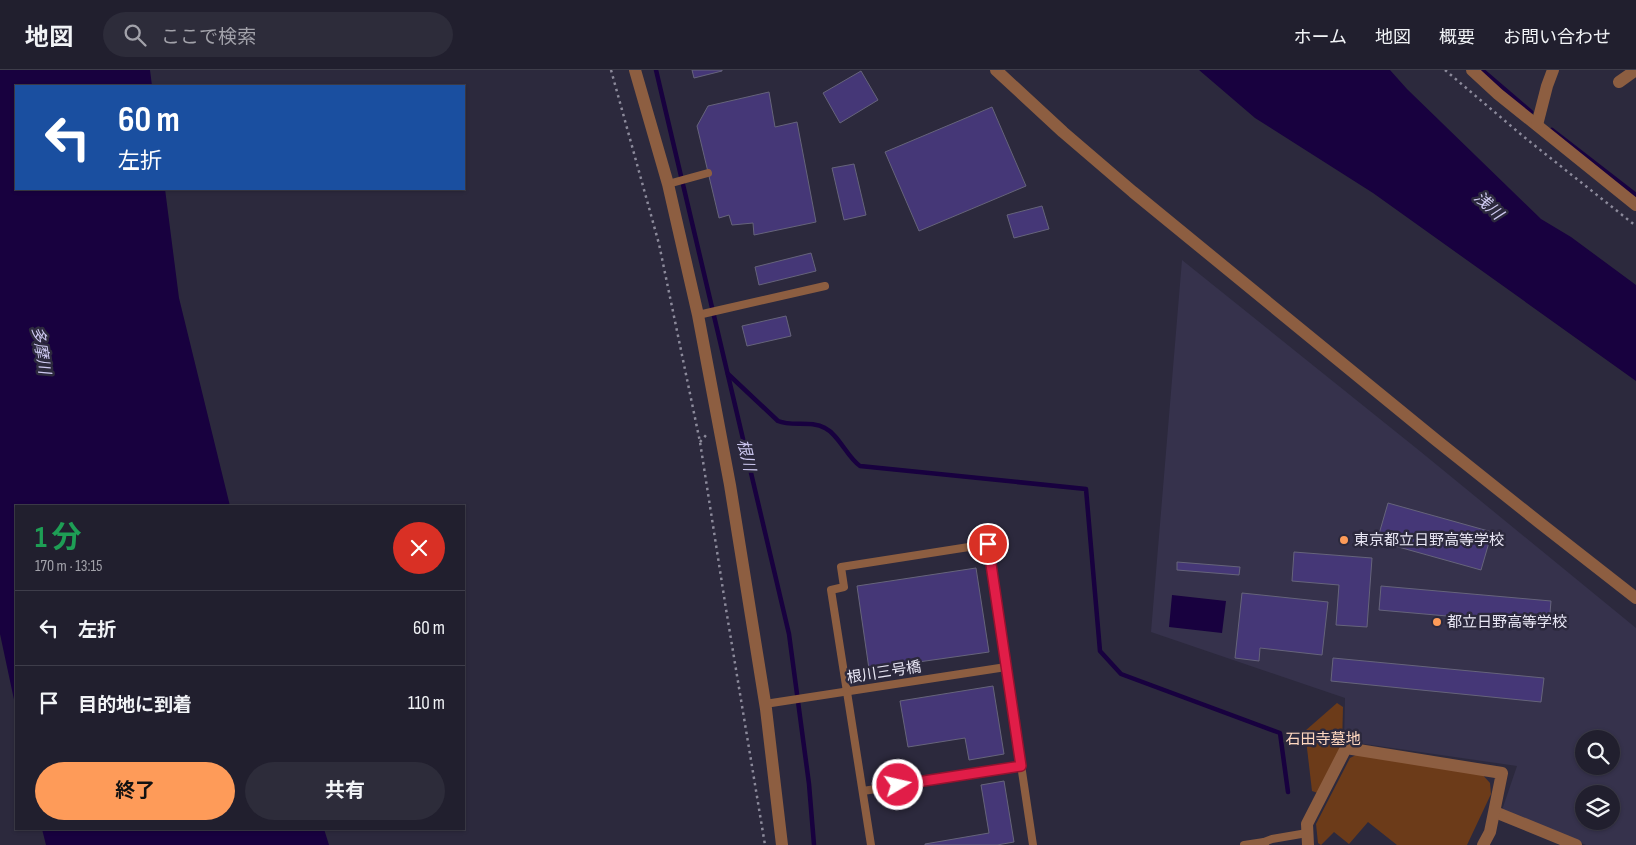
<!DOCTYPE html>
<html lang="ja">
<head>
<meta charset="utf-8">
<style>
  :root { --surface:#211f2e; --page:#2d2c3a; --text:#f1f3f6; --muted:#a2a2aa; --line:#3e3d4a; --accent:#fe9b59 }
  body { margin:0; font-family:"Sofia Sans Condensed","Noto Sans JP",sans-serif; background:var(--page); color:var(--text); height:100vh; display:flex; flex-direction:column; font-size:19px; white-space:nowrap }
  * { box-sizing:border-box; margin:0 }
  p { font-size:16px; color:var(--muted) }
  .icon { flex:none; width:28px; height:28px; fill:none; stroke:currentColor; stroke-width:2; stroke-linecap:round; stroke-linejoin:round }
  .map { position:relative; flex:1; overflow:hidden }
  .panel { position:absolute; left:15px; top:435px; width:450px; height:325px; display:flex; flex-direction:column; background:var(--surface); border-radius:0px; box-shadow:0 1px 4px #0004,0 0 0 1px var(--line) }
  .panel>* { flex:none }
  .hud { position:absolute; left:15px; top:15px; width:450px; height:105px; border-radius:0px; box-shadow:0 1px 4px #0004,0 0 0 1px var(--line); background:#1a4fa0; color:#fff; overflow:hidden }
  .fabs { position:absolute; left:1575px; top:660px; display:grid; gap:10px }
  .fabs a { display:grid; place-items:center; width:45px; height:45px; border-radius:50%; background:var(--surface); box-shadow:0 1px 4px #0004,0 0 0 1px var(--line); font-size:25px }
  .pin { position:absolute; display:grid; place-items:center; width:42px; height:42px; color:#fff; margin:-21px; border:2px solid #fff; border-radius:50%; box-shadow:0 1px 5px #0007 }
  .me { position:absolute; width:55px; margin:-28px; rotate:81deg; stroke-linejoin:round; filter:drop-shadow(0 0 4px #0008) }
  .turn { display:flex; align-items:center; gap:18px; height:105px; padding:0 20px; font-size:22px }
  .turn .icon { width:65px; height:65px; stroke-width:2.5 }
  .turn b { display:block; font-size:35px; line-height:42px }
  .round { display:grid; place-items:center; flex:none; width:52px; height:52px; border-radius:26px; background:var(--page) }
  .head { display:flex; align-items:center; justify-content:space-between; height:85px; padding:0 20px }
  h1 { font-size:30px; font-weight:700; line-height:38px; color:#1e9e55 }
  .action { display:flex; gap:10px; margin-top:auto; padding:10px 20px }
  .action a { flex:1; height:58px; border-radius:30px; background:var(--accent); color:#111; font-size:20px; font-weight:700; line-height:58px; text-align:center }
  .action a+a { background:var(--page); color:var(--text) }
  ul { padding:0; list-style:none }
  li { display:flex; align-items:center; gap:15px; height:75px; padding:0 20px; border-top:1px solid var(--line) }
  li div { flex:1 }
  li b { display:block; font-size:19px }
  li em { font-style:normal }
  header { display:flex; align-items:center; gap:30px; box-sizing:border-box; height:70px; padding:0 25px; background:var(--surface); border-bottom:1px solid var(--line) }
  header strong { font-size:24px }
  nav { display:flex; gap:28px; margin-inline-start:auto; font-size:18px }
  .search { width:350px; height:45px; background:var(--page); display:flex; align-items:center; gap:12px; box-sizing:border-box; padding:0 18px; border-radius:28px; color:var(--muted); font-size:19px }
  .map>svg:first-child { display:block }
  .built { fill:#36324c; fill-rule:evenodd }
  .green { fill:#6c3b19 }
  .water { fill:#18013f }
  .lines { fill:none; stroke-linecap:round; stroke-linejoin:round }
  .stream { stroke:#18013f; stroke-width:4.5 }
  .building { fill:#453777; stroke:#66647b }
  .path { stroke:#8c8a9b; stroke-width:2.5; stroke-dasharray:2.5 4; stroke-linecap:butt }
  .lane { stroke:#8d5e41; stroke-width:8 }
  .street { stroke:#8d5e41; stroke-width:12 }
  .route-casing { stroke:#92132f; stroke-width:12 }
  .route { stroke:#e11d48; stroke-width:9 }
  .poi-dot { fill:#fe9b59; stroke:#2c293d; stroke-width:2 }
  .labels { text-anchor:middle; stroke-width:5; stroke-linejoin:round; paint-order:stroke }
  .poi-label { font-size:15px; fill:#e9e7f5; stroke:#2c293d; text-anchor:start }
  .street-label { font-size:15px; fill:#e9e7f5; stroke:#2c293d }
  .park-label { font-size:15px; fill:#ffd8c0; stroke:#2c293d }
  .water-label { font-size:16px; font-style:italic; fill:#cec9f1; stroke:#2c293d }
</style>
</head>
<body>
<header>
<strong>地図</strong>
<div class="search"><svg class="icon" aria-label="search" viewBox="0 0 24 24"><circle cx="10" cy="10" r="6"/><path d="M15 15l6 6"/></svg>ここで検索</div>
<nav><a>ホーム</a><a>地図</a><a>概要</a><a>お問い合わせ</a></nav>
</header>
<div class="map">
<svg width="1636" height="775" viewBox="0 0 1636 775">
  <rect width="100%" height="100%" fill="#2c293d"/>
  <!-- built -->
  <path class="built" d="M1182 190 1421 382 1636 558V775H1586L1502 740 1517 696 1344 671 1345 628 1151 562ZM1584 669H1611V696H1584ZM1584 724H1611V751H1584Z"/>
  <!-- green -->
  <g class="green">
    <path d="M1337 633 1343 637 1342 676 1318 723 1312 721 1305 661Z"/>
    <path d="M1356 685 1480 702 1490 713 1491 724 1467 775H1397L1368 752 1349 774 1334 762 1321 775 1318 773 1316 754 1350 688Z"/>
  </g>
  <!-- water -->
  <g class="water">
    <path d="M0 0H150L152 16H16V119H165L179 228 230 436H16V639L0 564Z"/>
    <path d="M1199 0H1390L1407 19 1541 149 1571 167 1636 215V311L1373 123 1255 48Z"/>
    <path d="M1172 525 1226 531 1222 563 1169 557Z"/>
    <path d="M42 759H324L329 775H46Z"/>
  </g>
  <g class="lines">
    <!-- stream -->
    <g class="stream">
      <path d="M656 0 789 564 809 714 814 775"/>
      <path d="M1482 0 1531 42"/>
      <path d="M1552 60 1636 125"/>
      <path d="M728 304 778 351C792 357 811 350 825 358 839 365 847 387 860 396L1086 419 1100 581 1121 604 1280 663 1288 722"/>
    </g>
  </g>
  <!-- building -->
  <g class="building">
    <path d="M692 0H722V1L694 8Z"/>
    <path d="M861 1 878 30 840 53 823 23Z"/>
    <path d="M769 22 775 57 797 52 816 152 754 165 753 153 732 155 729 145 719 148 697 56 708 36Z"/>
    <path d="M992 37 1026 116 919 161 885 82Z"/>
    <path d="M854 94 866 145 844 150 832 98Z"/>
    <path d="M1042 136 1049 159 1014 168 1007 145Z"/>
    <path d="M811 183 816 201 759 215 755 197Z"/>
    <path d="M786 246 791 266 747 276 742 256Z"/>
    <path d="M1388 433 1492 462 1481 500 1377 471Z"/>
    <path d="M1294 482 1372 488 1367 557 1336 555 1339 515 1292 511Z"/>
    <path d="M1177 492 1240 497 1239 505 1177 500Z"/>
    <path d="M976 498 989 582 869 599 857 516Z"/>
    <path d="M1381 516 1551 531 1549 555 1379 540Z"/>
    <path d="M1242 523 1328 532 1322 585 1260 578 1259 591 1235 588Z"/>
    <path d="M1333 588 1544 608 1541 632 1331 611Z"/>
    <path d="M993 616 1004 684 969 690 965 668 908 677 900 631Z"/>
    <path d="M1004 711 1014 772 997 775H925V774L989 763 981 715Z"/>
  </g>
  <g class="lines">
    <!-- path -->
    <g class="path">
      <path d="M611 0 659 174 700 372 726 539 765 775"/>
      <path d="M1445 0 1524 67 1636 156"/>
      <path d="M700 372 707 364"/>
    </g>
    <!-- lane -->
    <g class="lane">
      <path d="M668 114 708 103"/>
      <path d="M698 245 825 216"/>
      <path d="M765 634 1006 597"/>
      <path d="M863 721 1021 696"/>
      <path d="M1264 772 1272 769 1307 763"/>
      <path d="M871 775 831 520 844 517 841 497 988 474 1033 775"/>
      <path d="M1244 775 1264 772 1265 775"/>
    </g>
    <!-- street -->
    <g class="street">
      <path d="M635 0 668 114 698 245 730 415 766 639 782 775"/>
      <path d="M996 0 1063 62 1133 122 1436 370 1540 453 1636 528"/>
      <path d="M1472 0 1498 24 1636 135"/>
      <path d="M1619 12 1636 0"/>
      <path d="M1537 55 1547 16 1553 0"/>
      <path d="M1495 742 1576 775"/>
      <path d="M1308 775 1307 754 1346 678 1502 703 1490 762 1483 775"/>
    </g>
  </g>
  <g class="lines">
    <!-- route casing -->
    <g class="route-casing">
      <path id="route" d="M898 715 1021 696 988 474"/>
    </g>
    <!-- route -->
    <use href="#route" class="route"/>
  </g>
  <!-- markers -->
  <g class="poi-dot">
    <circle cx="1344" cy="470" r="5"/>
    <circle cx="1437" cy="552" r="5"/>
  </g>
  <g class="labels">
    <!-- poi labels -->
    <g class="poi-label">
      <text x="1354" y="475">東京都立日野高等学校</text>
      <text x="1447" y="557">都立日野高等学校</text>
    </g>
    <!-- street labels -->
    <g class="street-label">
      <text transform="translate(884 602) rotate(-9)" y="5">根川三号橋</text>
    </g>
    <!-- park labels -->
    <g class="park-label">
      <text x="1323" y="674">石田寺墓地</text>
    </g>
    <!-- water labels -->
    <g class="water-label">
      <text transform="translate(1489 135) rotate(43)" y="6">浅川</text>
      <text transform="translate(42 280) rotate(81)" y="6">多摩川</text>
      <text transform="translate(747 385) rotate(77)" y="6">根川</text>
    </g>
  </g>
</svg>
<div class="fabs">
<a><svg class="icon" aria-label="search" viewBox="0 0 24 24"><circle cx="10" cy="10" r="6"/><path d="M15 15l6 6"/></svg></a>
<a><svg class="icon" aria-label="layers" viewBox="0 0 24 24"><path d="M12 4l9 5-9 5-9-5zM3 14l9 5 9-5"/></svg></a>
</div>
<div class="pin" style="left:988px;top:474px;background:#d93025"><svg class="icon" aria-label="arrive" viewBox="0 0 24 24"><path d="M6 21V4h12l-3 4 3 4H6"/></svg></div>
<svg class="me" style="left:898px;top:715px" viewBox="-20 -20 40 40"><circle r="17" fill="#e11d48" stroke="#fff" stroke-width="3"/><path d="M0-11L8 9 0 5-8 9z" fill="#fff"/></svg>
<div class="hud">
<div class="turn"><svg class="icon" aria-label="left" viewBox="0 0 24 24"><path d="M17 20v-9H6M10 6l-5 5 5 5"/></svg><div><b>60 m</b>左折</div></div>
</div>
<section class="panel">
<div class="head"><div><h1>1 分</h1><p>170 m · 13:15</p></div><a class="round" style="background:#d93025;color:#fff"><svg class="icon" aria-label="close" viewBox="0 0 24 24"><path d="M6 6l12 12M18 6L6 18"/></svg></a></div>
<ul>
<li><svg class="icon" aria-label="left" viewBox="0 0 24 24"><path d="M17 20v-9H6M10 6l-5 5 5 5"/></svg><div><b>左折</b></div><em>60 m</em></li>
<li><svg class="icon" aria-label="arrive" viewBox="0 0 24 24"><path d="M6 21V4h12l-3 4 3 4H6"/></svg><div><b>目的地に到着</b></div><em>110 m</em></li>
</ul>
<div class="action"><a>終了</a><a>共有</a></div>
</section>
</div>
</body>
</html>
